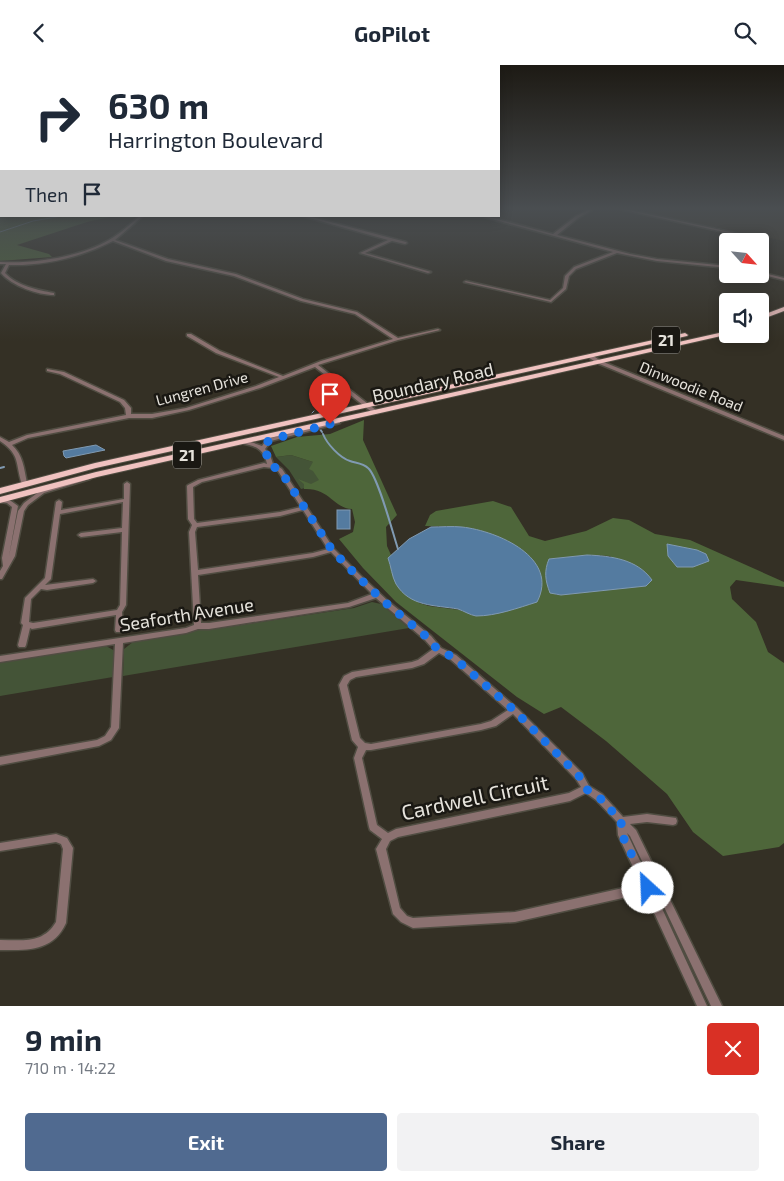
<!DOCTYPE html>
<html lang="en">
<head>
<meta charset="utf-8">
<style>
  :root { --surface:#fff; --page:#f2f2f3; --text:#1f2937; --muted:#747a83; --accent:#506a90 }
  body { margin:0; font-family:"Exo 2",sans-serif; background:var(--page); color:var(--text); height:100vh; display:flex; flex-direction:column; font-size:19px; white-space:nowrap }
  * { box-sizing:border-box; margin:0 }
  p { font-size:16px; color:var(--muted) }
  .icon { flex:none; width:28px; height:28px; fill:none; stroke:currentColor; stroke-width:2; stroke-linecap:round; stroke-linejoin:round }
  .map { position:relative; height:941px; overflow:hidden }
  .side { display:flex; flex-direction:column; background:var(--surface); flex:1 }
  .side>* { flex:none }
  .guide { position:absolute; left:0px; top:0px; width:500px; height:152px; box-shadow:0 2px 12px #0003; background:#fff; color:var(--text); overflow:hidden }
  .needle { width:32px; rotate:117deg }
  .fabs { position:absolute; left:719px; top:168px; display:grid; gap:10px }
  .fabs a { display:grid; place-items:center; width:50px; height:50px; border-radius:5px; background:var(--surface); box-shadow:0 2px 12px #0003; font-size:25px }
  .pin { position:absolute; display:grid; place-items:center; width:42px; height:42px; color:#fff; margin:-51px -21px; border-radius:50% 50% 50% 0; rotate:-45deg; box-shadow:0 0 5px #0007 }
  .pin .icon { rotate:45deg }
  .me { position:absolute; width:55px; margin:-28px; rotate:335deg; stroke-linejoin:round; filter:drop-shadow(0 0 4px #0008) }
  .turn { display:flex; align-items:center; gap:18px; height:105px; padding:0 25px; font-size:22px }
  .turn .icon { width:65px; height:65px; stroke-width:2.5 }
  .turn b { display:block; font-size:35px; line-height:42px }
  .then { display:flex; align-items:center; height:48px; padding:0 25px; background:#0003; gap:10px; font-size:19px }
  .round { display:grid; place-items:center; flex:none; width:52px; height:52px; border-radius:5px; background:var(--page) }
  .summary { display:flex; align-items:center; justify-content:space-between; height:85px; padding:0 25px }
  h1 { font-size:30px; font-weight:700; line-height:38px }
  .action { display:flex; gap:10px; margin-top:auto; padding:10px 25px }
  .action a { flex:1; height:58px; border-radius:5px; background:var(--accent); color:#fff; font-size:20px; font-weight:700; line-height:58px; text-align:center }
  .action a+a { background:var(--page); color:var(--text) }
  header { display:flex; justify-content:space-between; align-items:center; height:65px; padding:0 25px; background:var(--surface); font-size:22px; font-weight:700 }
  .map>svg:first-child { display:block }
  .built { fill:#3f3828 }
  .green { fill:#445437 }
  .forest { fill:#4e663a; fill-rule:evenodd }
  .water { fill:#547ba0; stroke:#809ab2 }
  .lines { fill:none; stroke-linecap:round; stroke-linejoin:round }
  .stream-far1 { stroke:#809ab2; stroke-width:1 }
  .stream { stroke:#809ab2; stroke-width:2 }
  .minor-casing { stroke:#504d42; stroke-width:3 }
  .trunk-casing { stroke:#504d42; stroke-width:2 }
  .minor { fill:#8b7170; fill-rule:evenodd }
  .trunk { fill:#f0c2c0; fill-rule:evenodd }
  .route { stroke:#1a73e8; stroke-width:9; stroke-dasharray:0 16.2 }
  .labels { text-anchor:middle; stroke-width:5; stroke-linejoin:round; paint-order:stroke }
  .far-street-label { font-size:15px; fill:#e6e3dc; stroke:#1a1813 }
  .shield { fill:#1a1813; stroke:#a9a6a0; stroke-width:1 }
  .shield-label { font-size:16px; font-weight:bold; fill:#e6e3dc }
  .street-label { font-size:18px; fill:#e6e3dc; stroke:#1a1813 }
  .near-street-label { font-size:21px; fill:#e6e3dc; stroke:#1a1813 }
</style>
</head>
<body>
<header><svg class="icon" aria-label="back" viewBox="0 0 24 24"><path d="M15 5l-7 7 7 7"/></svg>GoPilot<svg class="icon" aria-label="search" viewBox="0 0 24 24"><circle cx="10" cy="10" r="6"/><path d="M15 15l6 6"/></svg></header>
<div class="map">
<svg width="784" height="941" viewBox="0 0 784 941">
  <rect width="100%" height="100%" fill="#343025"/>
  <!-- built -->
  <path class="built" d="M650 144H784V176L645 148Z"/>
  <!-- green -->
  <g class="green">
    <path d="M291 390 313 397 323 419 301 424 289 405 276 392Z"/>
    <path d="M372 537 381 539 409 563 123 611 124 584 133 577 186 569 199 564 208 565 354 543Z"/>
    <path d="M106 581 115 586 113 612 0 631V598Z"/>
  </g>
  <!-- forest -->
  <g class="forest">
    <path d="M0 144H1V151H138L132 153 110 152 87 157 17 180 49 189 52 192 0 196Z"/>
    <path d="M364 355 363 375 397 450 386 462 387 481 391 490 388 493 419 538 429 541 460 545 475 551 495 471 463 462 425 461 430 450 436 446 493 436 511 442 529 471 545 476 586 466 613 453 629 455 655 469 690 475 784 517V522L736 515 730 522 732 534 756 557 768 587 784 598V778L779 782 723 791 693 767 667 729 606 676 561 642 544 649 517 632 396 537 363 503 339 474 353 467 355 457 352 444C333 443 330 423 304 424V419L298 414 311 419 319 415 313 406 309 404 313 397 291 390 276 392 271 381 297 372 330 369ZM587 490 610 491 645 521 556 530 549 494Z"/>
  </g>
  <!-- water -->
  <g class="water">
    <path d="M96 380 105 385 66 393 64 391 63 386Z"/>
    <rect x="337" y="445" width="13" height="19"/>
    <path d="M431 462C441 462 452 461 462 462 498 466 560 493 537 537 518 543 496 551 476 551 470 550 464 546 458 544 435 540 410 542 396 519 392 512 391 501 388 493L409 474Z"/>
    <path d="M667 479 697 485 706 489 709 496 693 502H677L668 491Z"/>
    <path d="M587 490C611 491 637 494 652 515L646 521 561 530 550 528C545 515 544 506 549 494Z"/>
  </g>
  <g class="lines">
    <!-- stream-far1 -->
    <g class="stream-far1">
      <path d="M0 167 33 156 62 151"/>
      <path d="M319 343 320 341"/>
      <path d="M312 348 314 346"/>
    </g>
    <!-- stream -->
    <g class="stream">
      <path d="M320 364 322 367"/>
      <path d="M323 369C327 379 340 393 350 396 356 398 363 398 368 403 378 411 393 469 398 484"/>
      <path d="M0 403 4 402"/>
    </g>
    <!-- minor casing -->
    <g class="minor-casing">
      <g id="minor">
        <path d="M590 144H594L578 153 557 170 630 189 657 194 728 201V203L657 196 617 188 576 204 569 211 566 224 551 237 464 217 466 216 550 235 563 223 565 211 574 202 613 187 480 151H486L553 169 576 151Z"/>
        <path d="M619 144H625L744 170 742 171Z"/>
        <path d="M140 151H143L115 175 168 194 236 209 303 234 357 247 398 273 438 264 440 265 398 275 318 300 377 346V348H373L315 302 260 323 189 345 152 353H129L28 373 12 380C23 390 24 403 27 418L26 419H22C15 399 21 390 0 376V372L9 377 27 370 126 350 125 343 120 337 60 309 47 306V304L64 307 124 335 131 343V349H152L186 343 256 321 279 312 216 288 187 271V269H191L220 286 283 311 321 296 393 274 355 249 301 236 234 211 166 196 113 176C82 192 44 201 9 200L5 208C17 221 38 225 54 228V230C38 230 12 221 1 208L6 199H0V197C33 199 80 192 109 175 120 169 130 159 140 151Z"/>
        <path d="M302 151H308L406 177 407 178 405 179 392 176 365 188 431 207 428 208 360 188 388 175Z"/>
        <path d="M760 207 784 213V215L759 209H760Z"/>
        <path d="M588 290H592L601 296 784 371V375L597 298 588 292Z"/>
        <path d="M338 355 340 356V358L271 376 265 384 270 390 273 399 276 400 282 404 334 484 360 510 389 537 431 571 441 583 456 590 517 643 582 708 589 721 602 729 623 752 647 749 676 753 677 756 676 759 673 760 647 757 630 759 636 765 722 941H711L656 825 654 826 707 941H697L645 828 515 857 413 863 401 857 393 849 376 784 382 774 370 765 369 762 354 693 358 682 352 675 339 620 344 611 352 607 412 597 418 595 433 584 425 575 376 533 349 542 209 564H198L186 568 123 578 119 663 111 675 99 681 0 700V692L97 675 105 671 111 662 115 579 0 597V591L186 563 194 560 189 467 192 460 188 454 187 421 188 420 198 415 264 398 267 399C264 383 255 381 241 378L240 377 241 376H248L262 381 267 374ZM264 402 273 403 278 406 301 442 280 447 197 458 194 454 193 422 202 417ZM303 445 328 484 313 488 198 505 195 467 197 462 280 451ZM331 487 372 529 348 538 209 558H201L198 510 313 492ZM439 588 450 594 508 645 491 656 481 659 371 679 365 678 360 673 347 620 350 615 356 612 412 603 424 599ZM513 649 576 714 581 722 569 728 396 764 388 768 377 760 362 693 366 685H371L481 665 496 661ZM586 728 596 735 617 757 618 770 641 819 515 847 413 853 407 851 400 843 386 784 390 776 398 772 570 736ZM627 768 630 771 652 817H650Z"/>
        <path d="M88 411 91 413 90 414 44 428 28 440 24 446 15 491 2 514H0V506L3 501 2 493 12 442 7 438 0 437V433L11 436 18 441 9 491 18 446 24 438 40 426Z"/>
        <path d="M127 417 130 419 126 540 122 547 123 565 122 567H116L115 565 116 550 32 564 30 563 26 580 25 582H19L18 580 23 560 21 558 25 533 45 513 56 437 59 435 62 437 61 445 124 434V419ZM123 437 122 463 81 468 78 470 81 472 122 467 120 540 117 545 33 558 29 557 31 534 41 524 47 525 93 518 96 516 93 514 45 520 51 514 60 449Z"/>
        <path d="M56 769 67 773 73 783 66 858C53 887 27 885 0 885V875C23 875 43 879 56 857L63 784 61 779 56 777 0 786V778Z"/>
      </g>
    </g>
    <!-- trunk casing -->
    <g class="trunk-casing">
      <g id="trunk">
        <path d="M784 242V246L760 255V251Z"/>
        <path d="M728 266V269H730L97 412 0 438V432L96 407Z"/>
        <path d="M685 268 688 270 687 271 96 403 0 429V423L95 398Z"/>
      </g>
    </g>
    <!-- minor -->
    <use href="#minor" class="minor"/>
    <!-- trunk -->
    <use href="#trunk" class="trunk"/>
  </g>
  <!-- sky -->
  <linearGradient id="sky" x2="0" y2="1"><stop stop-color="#1d1a14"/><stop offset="0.52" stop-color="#4a4e51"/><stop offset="1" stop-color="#4a4e51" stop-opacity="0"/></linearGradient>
  <rect width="784" height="276" fill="url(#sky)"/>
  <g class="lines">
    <!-- route -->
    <path class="route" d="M330 359 269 375 263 383 269 394 270 400 280 405 332 485 358 512 387 539 428 573 438 585 453 592 514 645 579 711 586 724 599 732 621 756 622 770 648 823"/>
  </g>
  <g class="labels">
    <!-- far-street labels -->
    <g class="far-street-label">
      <text transform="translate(691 322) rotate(22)" y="5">Dinwoodie Road</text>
      <text transform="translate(202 324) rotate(-15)" y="5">Lungren Drive</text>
    </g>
    <!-- shield labels -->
    <g class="shield">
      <rect x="652" y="261.5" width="28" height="27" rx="4"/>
      <rect x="173" y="376.5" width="28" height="27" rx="4"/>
    </g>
    <g class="shield-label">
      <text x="666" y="281">21</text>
      <text x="187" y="396">21</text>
    </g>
    <!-- street labels -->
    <g class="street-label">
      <text transform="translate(433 318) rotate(-13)" y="6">Boundary Road</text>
      <text transform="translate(187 550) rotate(-9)" y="6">Seaforth Avenue</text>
    </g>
    <!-- near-street labels -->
    <g class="near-street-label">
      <text transform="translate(475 733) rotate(-12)" y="7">Cardwell Circuit</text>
    </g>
  </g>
</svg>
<div class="fabs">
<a><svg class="needle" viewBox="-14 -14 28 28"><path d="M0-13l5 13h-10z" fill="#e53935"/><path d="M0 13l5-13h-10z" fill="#747a83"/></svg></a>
<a><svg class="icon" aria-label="sound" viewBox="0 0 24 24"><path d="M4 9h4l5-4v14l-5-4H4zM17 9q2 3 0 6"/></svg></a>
</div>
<div class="pin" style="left:330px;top:359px;background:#d93025"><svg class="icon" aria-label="arrive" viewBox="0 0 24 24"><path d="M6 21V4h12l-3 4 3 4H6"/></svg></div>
<svg class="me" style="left:648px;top:823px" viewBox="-20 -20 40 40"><circle r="19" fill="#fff"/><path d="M0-13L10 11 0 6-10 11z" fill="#1a73e8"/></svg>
<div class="guide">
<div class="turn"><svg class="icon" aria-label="right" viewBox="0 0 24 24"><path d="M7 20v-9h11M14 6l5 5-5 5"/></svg><div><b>630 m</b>Harrington Boulevard</div></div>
<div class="then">Then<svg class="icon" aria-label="arrive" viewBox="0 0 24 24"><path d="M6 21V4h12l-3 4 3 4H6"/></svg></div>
</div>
</div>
<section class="side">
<div class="summary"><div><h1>9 min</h1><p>710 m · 14:22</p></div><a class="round" style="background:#d93025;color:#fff"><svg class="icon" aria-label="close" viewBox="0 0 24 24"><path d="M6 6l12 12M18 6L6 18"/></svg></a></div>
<div class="action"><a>Exit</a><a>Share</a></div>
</section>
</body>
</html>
